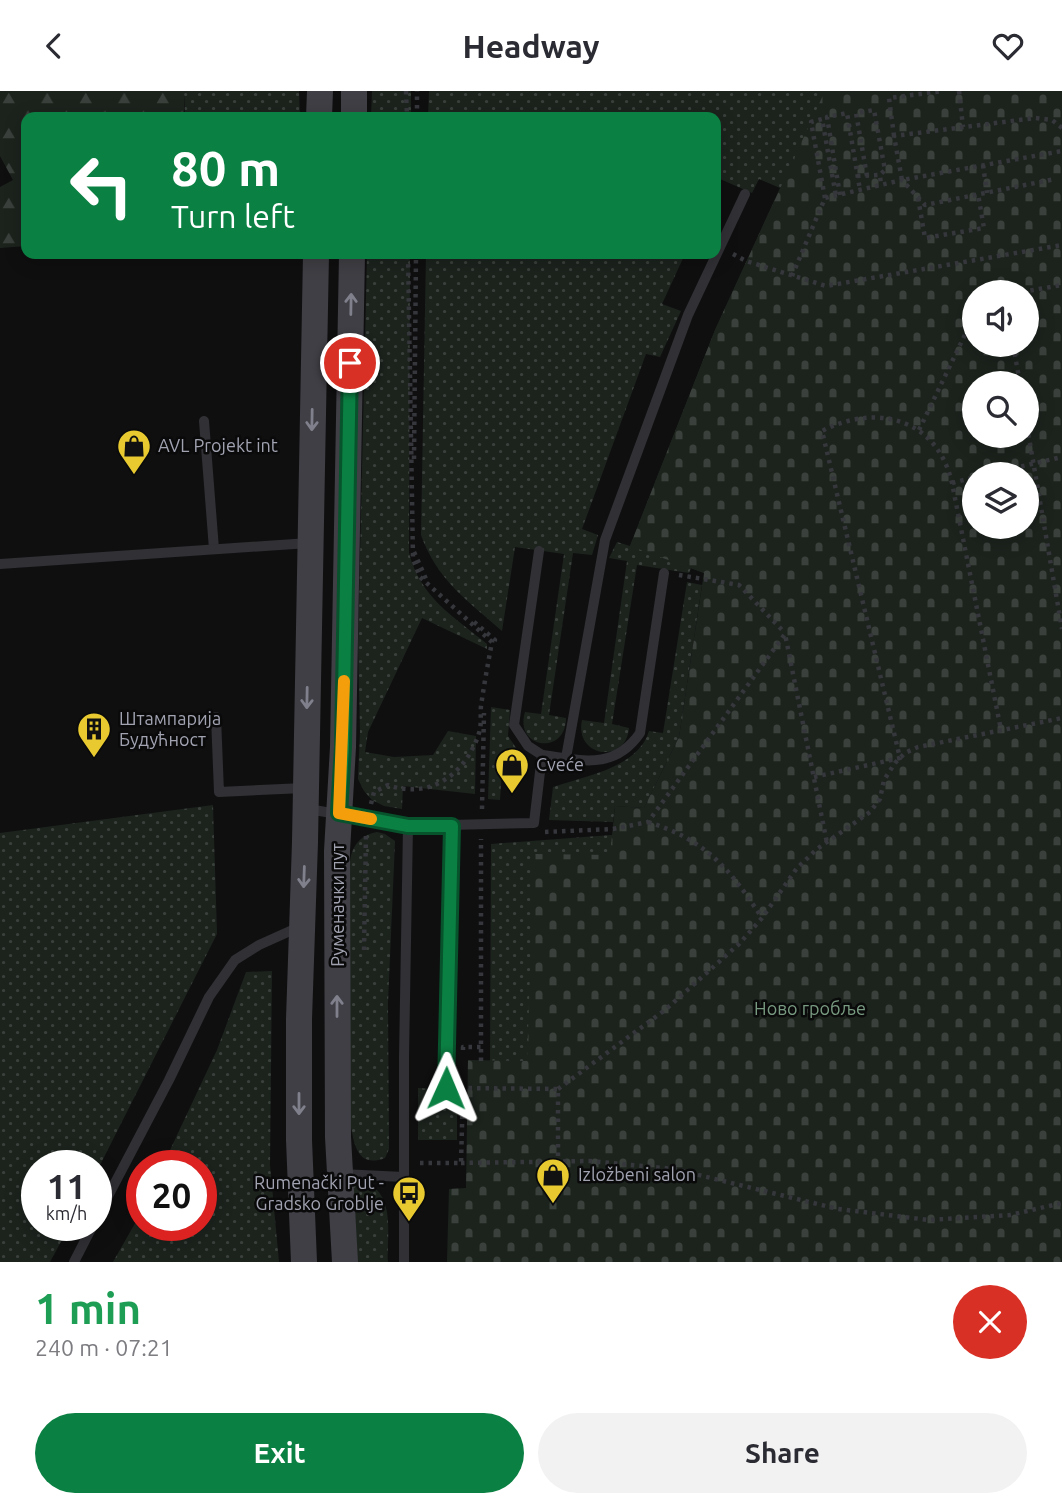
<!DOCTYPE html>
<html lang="en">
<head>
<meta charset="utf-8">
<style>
  :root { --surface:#fff; --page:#f2f2f3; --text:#2b2b33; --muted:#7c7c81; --accent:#0b8043 }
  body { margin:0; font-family:Ubuntu,sans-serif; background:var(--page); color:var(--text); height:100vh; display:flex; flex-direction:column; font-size:26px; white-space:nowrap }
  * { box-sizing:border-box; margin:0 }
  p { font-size:23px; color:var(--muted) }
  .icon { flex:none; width:38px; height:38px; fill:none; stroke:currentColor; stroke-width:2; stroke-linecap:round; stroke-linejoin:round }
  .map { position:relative; height:1171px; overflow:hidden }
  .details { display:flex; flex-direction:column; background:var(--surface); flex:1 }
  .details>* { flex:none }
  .hud { position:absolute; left:21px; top:21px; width:700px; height:147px; border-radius:14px; box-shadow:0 4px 18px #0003; background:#0b8043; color:#fff; overflow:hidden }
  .fabs { position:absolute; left:962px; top:189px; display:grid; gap:14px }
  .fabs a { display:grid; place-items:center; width:77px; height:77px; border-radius:50%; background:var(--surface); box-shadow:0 4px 18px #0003; font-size:35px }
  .speed { position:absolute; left:21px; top:1059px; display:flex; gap:14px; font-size:35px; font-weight:700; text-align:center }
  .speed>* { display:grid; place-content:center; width:91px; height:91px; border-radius:50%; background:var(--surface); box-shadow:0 4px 18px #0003; line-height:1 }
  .speed small { font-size:18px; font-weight:400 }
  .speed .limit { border:10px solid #d22; background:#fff; color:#111 }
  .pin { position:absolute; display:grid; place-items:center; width:60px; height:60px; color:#fff; margin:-30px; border:4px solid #fff; border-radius:50%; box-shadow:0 2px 7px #0007 }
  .me { position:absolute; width:77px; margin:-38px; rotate:1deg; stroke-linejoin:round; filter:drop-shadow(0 0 5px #0008) }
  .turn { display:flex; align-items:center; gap:24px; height:147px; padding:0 35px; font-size:32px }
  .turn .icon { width:91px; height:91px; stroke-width:2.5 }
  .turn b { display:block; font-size:49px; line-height:60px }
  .round { display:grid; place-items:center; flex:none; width:74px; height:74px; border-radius:37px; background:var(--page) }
  .head { display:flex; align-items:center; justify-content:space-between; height:119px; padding:0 35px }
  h1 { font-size:42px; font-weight:700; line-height:52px; color:#1e9e55 }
  .cta { display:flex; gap:14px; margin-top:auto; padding:14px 35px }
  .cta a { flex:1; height:80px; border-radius:42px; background:var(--accent); color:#fff; font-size:28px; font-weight:700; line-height:80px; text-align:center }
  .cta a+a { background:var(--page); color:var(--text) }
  header { display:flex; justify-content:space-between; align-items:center; height:91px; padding:0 35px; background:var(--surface); font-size:32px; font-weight:700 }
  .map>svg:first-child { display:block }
  .grass { fill:url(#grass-dots) }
  .forest { fill:url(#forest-firs) }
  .cemetery { fill:url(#cemetery-stones); fill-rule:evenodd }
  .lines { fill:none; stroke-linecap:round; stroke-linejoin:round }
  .path { stroke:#36373c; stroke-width:4.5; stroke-dasharray:3.5 5; stroke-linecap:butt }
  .lane { stroke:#303035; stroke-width:10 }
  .secondary { stroke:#3f3f45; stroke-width:26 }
  .oneway { stroke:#7f808b }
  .route-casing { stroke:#07532c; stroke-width:18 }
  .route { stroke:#0b8043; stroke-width:12 }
  .slow { stroke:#f59e0b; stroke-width:12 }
  .labels { text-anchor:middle; stroke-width:5; stroke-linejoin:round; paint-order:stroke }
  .poi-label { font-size:18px; fill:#a1a3b1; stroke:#0a0a0b; text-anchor:start }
  .street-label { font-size:18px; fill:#a1a3b1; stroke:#0a0a0b }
  .park-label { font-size:18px; fill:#789b81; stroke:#0a0a0b }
</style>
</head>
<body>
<header><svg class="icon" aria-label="back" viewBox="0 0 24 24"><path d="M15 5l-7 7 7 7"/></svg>Headway<svg class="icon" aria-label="heart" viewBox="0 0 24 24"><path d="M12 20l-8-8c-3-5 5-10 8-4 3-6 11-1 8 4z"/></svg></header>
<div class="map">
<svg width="1062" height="1171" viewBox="0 0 1062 1171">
  <defs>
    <pattern id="grass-dots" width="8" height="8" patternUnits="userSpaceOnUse" patternTransform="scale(1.75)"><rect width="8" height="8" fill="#1c231d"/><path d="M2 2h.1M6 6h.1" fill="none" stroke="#3a403b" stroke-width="1.8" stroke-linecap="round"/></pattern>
    <pattern id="forest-firs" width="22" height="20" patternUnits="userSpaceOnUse" patternTransform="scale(1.75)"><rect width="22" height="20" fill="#1c231d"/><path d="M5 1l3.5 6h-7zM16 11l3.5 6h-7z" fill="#3a403b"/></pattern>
    <pattern id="cemetery-stones" width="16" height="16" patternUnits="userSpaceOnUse" patternTransform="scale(1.75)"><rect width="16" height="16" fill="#1c231d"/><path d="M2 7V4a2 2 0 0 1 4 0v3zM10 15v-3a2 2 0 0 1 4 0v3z" fill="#3a403b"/></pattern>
  </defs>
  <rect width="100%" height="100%" fill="#0f0f10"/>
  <!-- grass -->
  <g class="grass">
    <path d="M184 0H299L300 26H185Z"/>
    <path d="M372 0H411V26H371Z"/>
    <path d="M429 0H880L704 482 691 477 689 482 637 474 612 633 629 637C626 674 574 666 582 629L604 632 627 470 609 467 617 451 630 455 715 239 780 97 759 88 752 102 720 88 716 96V26H428Z"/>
    <path d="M367 163H410L409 462C421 507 453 525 487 553V558L422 527 368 641 365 661 394 666 433 664 448 640 476 645 475 703 403 695 402 718 384 715 372 709 364 700 358 688 360 641 358 553Z"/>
    <path d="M426 163H685L662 213 681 220 660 266 646 263 582 438 598 444 592 464 573 462 549 624 566 627C566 665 514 658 525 621L541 623 564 463 515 456 502 540C468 510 437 489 421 444Z"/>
    <path d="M687 491 702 494 679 646 644 717 615 715 613 731 549 729 553 696C585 685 638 677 649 640L663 642Z"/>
    <path d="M491 616 510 619 508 645 523 667 503 665 500 709 488 708Z"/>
    <path d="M213 714 217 843 96 1082V1074H37V1134H70L50 1171H0V742Z"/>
    <path d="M377 741 385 743 395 750 388 912 389 1058 385 1067C356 1078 354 1051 350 1031V771C352 755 360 744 377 741Z"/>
    <path d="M638 742 610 952 490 981 491 753Z"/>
    <path d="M272 880 270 1074 279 1171H113L142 1120V1134H201V1074H163L217 959 246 881Z"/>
    <path d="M418 997 438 998V1003H457V1049H418Z"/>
    <path d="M363 1090C396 1102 387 1143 388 1171H354L350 1099 354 1093Z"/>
  </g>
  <!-- forest -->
  <path class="forest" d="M0 0H184V22L104 26H26V155L0 157V96L13 89 0 65Z"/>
  <!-- cemetery -->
  <path class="cemetery" d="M825 0H1062V1171H447L449 1098 466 1097 468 969 527 970 534 763 610 764 615 715 644 717 679 646 704 482 630 455 715 239ZM975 201H1027V254H975ZM975 292H1027V345H975ZM975 383H1027V436H975Z"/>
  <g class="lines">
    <!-- path -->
    <g class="path">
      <path d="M406 0 407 26"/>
      <path d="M959 0 963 36"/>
      <path d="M417 26V0"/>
      <path d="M1062 37 1052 29 1035 27 894 45 902 89 1062 60"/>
      <path d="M894 45 889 7 943 0"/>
      <path d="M983 74 987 102"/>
      <path d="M857 85 880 84"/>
      <path d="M867 85 856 22 874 19 885 79 880 84 881 94"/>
      <path d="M840 104 827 26 847 22 860 99"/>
      <path d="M825 107 811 31 822 28 836 105"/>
      <path d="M918 107 925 147 984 137 978 103"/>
      <path d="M733 163 746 170 826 195 1062 154"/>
      <path d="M792 185 825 107 902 89 925 114 1055 88"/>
      <path d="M1022 201 1062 194"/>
      <path d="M1013 254 1020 292"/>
      <path d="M1027 335 1062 538"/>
      <path d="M919 339 975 223"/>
      <path d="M414 368 416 163"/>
      <path d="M988 383 1062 366"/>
      <path d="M952 392 975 386"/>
      <path d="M414 461 426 488"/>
      <path d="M679 484 739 494 785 542"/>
      <path d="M474 531 495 549 494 554"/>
      <path d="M814 686 900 667 822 340C876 312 937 327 952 392L1001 639"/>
      <path d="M371 713 374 701 388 694C430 709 466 683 479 642 482 634 480 624 481 615 484 594 488 572 492 551L420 486 413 468 408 163"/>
      <path d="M482 718 484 622"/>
      <path d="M648 731C706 749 730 778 762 827"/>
      <path d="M545 741 613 738 648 731 785 543 827 752"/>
      <path d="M364 859 366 742"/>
      <path d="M463 959V956H481"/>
      <path d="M481 970V748"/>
      <path d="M460 997 558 998V1070"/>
      <path d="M558 998 665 919 739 853 762 827 797 777 817 758 870 721 880 708 884 689 895 672 905 662 918 656 1062 627"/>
      <path d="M420 1072H461L463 999"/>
      <path d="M461 1072 590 1070 674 1078 838 1118 929 1129 1010 1124 1062 1112"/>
    </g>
    <!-- lane -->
    <g class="lane">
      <path d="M204 330 214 458"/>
      <path d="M0 473 309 452"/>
      <path d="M216 626 219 701 304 697"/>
      <path d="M542 664C580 669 614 680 640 642L664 482"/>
      <path d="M566 667 605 449 688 224 745 103"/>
      <path d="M308 718 408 735 534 732 542 664 528 655 514 634 539 460"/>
      <path d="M446 997 452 735"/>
      <path d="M341 1083 404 1086"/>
      <path d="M96 1128 169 989 209 906 235 869 259 854 299 836"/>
      <path d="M74 1171 93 1134"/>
      <path d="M404 1171V966L408 735"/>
    </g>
    <!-- secondary -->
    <g class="secondary">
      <path d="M319 26 320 0"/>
      <path d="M354 26V0"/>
      <path d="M304 1171 299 1049V928L305 751 316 163"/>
      <path d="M345 1171 338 1046 337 760 343 656 352 163"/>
    </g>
  </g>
  <!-- one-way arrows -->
  <defs><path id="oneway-shaft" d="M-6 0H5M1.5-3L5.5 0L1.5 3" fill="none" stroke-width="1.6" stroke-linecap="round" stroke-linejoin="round" transform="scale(1.75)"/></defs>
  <g class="oneway">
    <use href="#oneway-shaft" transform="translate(351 213) rotate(-89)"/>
    <use href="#oneway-shaft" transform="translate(312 329) rotate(91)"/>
    <use href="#oneway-shaft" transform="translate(307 607) rotate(91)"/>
    <use href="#oneway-shaft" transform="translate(304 786) rotate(92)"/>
    <use href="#oneway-shaft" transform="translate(337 915) rotate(-90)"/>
    <use href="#oneway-shaft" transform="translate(299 1013) rotate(90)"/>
  </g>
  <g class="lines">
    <!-- route casing -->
    <g class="route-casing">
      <path id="route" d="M350 272 343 656 339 722 408 735H452L446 997"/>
    </g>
    <!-- route -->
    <use href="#route" class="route"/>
    <!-- slow -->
    <path class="slow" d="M344 590 339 722 371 728"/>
  </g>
  <!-- icons -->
  <defs>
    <g id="shop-pin" transform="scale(1.75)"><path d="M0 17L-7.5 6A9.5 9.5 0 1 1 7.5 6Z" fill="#e8ca30" stroke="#0a0a0b"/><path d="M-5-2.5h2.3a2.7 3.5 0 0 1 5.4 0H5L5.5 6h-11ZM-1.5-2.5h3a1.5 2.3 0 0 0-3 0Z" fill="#111"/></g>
    <g id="building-pin" transform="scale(1.75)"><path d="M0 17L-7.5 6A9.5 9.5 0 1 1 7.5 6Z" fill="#e8ca30" stroke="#0a0a0b"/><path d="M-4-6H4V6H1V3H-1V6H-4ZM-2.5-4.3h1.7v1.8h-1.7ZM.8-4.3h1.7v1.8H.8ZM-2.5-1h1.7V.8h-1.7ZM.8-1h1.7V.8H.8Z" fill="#111"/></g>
    <g id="bus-pin" transform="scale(1.75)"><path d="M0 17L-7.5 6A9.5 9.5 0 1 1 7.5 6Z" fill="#e8ca30" stroke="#0a0a0b"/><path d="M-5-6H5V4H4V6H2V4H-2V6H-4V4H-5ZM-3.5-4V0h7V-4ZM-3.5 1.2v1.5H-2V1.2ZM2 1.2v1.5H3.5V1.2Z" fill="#111"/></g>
  </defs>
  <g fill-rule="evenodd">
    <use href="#shop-pin" x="134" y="355"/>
    <use href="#building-pin" x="94" y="638"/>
    <use href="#shop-pin" x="512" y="674"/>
    <use href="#shop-pin" x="553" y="1084"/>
    <use href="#bus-pin" x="409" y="1102"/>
  </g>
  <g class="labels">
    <!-- poi labels -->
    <g class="poi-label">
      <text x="158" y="361">AVL Projekt int</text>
      <text x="119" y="634">Штампарија<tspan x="119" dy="21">Будућност</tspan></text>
      <text x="536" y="680">Cveće</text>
      <text x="578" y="1090">Izložbeni salon</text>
      <text x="384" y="1098" text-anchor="end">Rumenački Put -<tspan x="384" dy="21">Gradsko Groblje</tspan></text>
    </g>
    <!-- street labels -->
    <g class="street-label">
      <text transform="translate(338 814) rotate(-90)" y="6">Руменачки пут</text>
    </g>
    <!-- park labels -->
    <g class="park-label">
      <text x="810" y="924">Ново гробље</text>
    </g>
  </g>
</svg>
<div class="fabs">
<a><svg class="icon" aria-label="sound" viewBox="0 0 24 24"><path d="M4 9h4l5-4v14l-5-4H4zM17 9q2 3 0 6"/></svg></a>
<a><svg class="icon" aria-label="search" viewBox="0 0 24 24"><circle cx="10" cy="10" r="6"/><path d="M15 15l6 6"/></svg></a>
<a><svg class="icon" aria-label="layers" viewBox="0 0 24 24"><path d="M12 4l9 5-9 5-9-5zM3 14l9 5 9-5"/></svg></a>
</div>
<div class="speed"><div>11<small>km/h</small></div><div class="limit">20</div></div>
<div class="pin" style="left:350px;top:272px;background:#d93025"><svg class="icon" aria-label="arrive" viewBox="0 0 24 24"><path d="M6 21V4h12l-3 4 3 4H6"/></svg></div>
<svg class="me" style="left:446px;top:997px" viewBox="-20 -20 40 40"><path d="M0-17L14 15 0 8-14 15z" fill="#0b8043" stroke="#fff" stroke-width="4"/></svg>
<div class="hud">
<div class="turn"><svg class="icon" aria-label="left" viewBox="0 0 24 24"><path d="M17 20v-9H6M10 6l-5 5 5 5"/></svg><div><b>80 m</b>Turn left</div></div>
</div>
</div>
<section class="details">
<div class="head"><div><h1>1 min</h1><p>240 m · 07:21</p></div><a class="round" style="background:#d93025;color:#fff"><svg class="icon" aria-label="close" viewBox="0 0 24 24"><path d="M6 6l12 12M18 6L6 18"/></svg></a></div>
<div class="cta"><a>Exit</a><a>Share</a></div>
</section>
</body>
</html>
